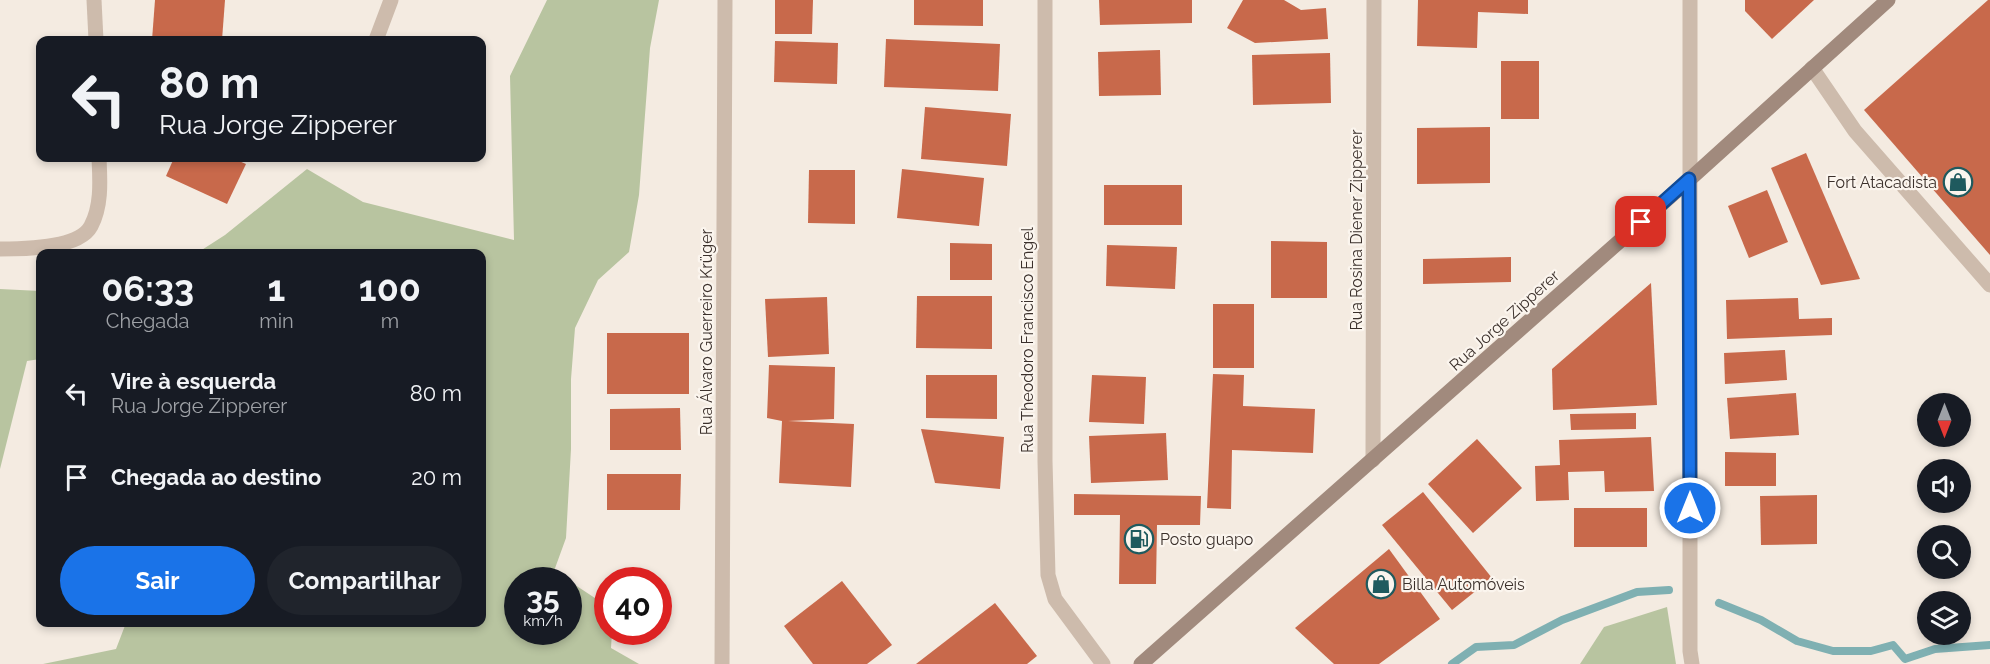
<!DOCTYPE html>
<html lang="pt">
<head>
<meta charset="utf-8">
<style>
  :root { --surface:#171b24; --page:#20242c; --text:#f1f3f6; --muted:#9ea1a6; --accent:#1a73e8 }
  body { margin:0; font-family:Raleway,sans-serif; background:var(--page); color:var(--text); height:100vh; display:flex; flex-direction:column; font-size:22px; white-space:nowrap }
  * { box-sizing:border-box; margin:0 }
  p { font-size:20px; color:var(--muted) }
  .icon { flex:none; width:33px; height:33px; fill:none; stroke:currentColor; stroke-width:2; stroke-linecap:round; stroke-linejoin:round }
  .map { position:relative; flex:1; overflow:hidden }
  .drawer { position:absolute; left:36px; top:249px; width:450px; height:378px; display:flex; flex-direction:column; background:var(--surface); border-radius:12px; box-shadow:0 3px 9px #0003 }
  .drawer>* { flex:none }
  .guide { position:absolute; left:36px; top:36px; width:450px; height:126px; border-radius:12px; box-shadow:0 3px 9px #0003; background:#171b24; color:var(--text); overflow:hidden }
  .needle { width:39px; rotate:180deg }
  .tools { position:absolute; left:1917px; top:393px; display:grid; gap:12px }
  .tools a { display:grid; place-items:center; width:54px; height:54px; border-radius:50%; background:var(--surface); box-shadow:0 3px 9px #0003; font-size:30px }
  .speed { position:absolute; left:504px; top:567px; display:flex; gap:12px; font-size:30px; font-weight:700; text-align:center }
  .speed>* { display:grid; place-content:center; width:78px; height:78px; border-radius:50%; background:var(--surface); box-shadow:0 3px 9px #0003; line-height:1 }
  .speed small { font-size:15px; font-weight:400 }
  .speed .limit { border:9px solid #d22; background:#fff; color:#111 }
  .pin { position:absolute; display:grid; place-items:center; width:51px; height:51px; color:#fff; margin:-26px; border-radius:12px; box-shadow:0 3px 9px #0006 }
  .me { position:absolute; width:66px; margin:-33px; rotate:0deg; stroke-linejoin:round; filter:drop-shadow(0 0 4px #0008) }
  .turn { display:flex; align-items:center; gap:21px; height:126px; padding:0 24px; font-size:27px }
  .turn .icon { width:78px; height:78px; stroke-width:2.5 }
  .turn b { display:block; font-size:42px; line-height:51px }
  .eta { display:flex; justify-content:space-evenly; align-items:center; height:102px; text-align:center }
  .eta b { font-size:36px; font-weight:700; line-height:42px }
  .action { display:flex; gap:12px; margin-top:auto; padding:12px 24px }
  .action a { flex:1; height:69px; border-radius:36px; background:var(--accent); color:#fff; font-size:24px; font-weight:700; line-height:69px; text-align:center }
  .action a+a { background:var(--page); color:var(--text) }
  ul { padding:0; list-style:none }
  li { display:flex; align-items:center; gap:18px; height:84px; padding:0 24px }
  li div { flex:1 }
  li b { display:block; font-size:22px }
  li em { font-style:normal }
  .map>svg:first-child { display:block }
  .green { fill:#b8c4a0; fill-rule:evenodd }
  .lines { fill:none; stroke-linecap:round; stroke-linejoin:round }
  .stream { stroke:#7fb0b2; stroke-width:8 }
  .building { fill:#c8694b }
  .service { stroke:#cdbbac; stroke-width:15 }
  .minor { stroke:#cdbbac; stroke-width:15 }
  .tertiary { stroke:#cdbbac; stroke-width:15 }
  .secondary { stroke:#a18a7d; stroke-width:15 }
  .route-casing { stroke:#114b97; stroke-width:15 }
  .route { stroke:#1a73e8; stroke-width:10 }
  .labels { text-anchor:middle; stroke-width:4.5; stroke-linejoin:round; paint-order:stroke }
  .poi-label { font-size:16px; fill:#3b302b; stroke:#fbf5ee; text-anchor:start }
  .street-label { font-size:16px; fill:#3b302b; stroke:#fbf5ee }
</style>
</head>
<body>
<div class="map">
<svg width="1990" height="664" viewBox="0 0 1990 664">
  <rect width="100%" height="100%" fill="#f4ebe1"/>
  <!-- green -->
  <g class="green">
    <path d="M547 0H659L650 48 639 195 629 252 598 280 575 328 571 379V449L566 538 554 571 607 606 608 632H612L611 648 639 664H43L116 649 126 623 482 622V254L197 253 225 235 307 169 363 202 514 240 510 76ZM518 580H568V632H518Z"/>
    <path d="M0 289 40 291V359L27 361 0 469Z"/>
    <path d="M1667 607 1676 664H1580L1604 627Z"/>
  </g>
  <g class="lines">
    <!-- stream -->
    <g class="stream">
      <path d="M1719 603 1761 620 1797 641 1833 651H1871L1893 645 1905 659 1935 649 1990 645"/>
      <path d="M1452 664 1476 647 1514 645 1562 620 1637 592 1669 590"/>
    </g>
  </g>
  <!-- building -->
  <g class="building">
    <path d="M155 0H225L222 40H152Z"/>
    <path d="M775 0H813L812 34H775Z"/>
    <path d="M914 0H983V26L914 25Z"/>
    <path d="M1099 0H1192V23L1100 25Z"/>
    <path d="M1243 0H1284L1301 10 1326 8 1328 39 1255 43 1227 28Z"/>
    <path d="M1418 0H1528V14L1478 12 1477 48 1417 46Z"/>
    <path d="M1745 0H1814L1772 39 1745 11Z"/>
    <path d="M1988 0H1990V255L1864 110Z"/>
    <path d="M886 39 1000 44 998 91 884 87Z"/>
    <path d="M775 41 838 43 837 84 774 82Z"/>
    <path d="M1160 50 1161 95 1099 96 1098 52Z"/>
    <path d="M1330 53 1331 103 1253 105 1252 55Z"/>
    <rect x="1501" y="61" width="38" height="58"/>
    <path d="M925 107 1011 114 1007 166 921 159Z"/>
    <path d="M1490 127V183L1417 184V128Z"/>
    <path d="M1806 153 1860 279 1821 285 1771 168Z"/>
    <path d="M174 158H232L246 164 227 204 166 176Z"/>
    <path d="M902 169 984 178 979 226 897 218Z"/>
    <path d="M809 170H855V224L808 223Z"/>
    <rect x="1104" y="185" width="78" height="40"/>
    <path d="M1767 190 1788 242 1749 258 1728 206Z"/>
    <path d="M1271 241 1327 242V298H1271Z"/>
    <path d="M950 243 992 244V280H950Z"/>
    <path d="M1107 245 1177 247 1175 289 1106 286Z"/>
    <path d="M1511 257V282L1423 284V259Z"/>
    <path d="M1651 283 1657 405 1553 410 1552 369Z"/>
    <path d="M917 296H992V349L916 348Z"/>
    <path d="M827 297 829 354 768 357 765 299Z"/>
    <path d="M1798 298 1799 319 1832 318V335L1727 339 1726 300Z"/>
    <rect x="1213" y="304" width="41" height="64"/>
    <rect x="607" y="333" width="82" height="61"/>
    <path d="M1785 350 1787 380 1725 384 1724 353Z"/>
    <path d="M769 365 835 367 834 419 788 421 854 424 851 487 779 483 782 421 767 418Z"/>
    <path d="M1213 374 1244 375 1243 406 1315 409 1313 453 1232 450 1231 509 1207 508Z"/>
    <path d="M926 375H997V419L926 418Z"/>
    <path d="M1092 375 1146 377 1144 424 1089 422Z"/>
    <path d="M1796 393 1799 435 1730 439 1727 398Z"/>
    <path d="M680 408 681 450H610V409Z"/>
    <path d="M1636 413V429L1571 430 1570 414Z"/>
    <path d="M921 429 1004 437 1000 489 935 483Z"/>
    <path d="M1166 433 1168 480 1091 483 1089 436Z"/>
    <path d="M1651 437 1654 491 1605 492 1604 471 1568 472 1569 500 1536 501 1535 466 1560 465 1559 440Z"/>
    <path d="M1477 439 1522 488 1473 533 1428 484Z"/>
    <path d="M1725 452 1776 453V486H1725Z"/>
    <path d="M607 474H681L680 510H607Z"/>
    <path d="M1423 492 1492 578 1452 610 1382 525Z"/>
    <path d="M1074 494 1201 496 1200 525H1157L1156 584H1119L1120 515H1074Z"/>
    <path d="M1817 495V544L1761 545 1760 496Z"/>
    <rect x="1574" y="508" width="73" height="39"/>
    <path d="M1389 549 1440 619 1379 664H1334L1295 628Z"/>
    <path d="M842 581 892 645 867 664H813L784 626Z"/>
    <path d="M995 603 1037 656 1027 664H916Z"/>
  </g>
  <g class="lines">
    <!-- service -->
    <path class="service" d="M1812 68 1855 131 1990 285"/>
    <!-- minor -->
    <g class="minor">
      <path d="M1045 0V461L1048 575 1055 599 1103 664"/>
      <path d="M376 40 391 0"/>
      <path d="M1690 179V0"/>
      <path d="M1373 460 1374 0"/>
      <path d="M722 664 725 0"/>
    </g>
    <!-- tertiary -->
    <g class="tertiary">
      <path d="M94 0 96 40"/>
      <path d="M1690 179V651L1692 664"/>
      <path d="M0 249C23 249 79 249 91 226 102 205 100 180 99 158"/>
    </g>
    <!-- secondary -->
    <path class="secondary" d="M1141 664 1690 179 1888 0"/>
  </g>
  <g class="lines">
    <!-- route casing -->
    <g class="route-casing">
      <path id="route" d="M1641 222 1689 179 1690 508"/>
    </g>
    <!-- route -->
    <use href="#route" class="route"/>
  </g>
  <!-- icons -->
  <defs>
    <g id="shop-ring" transform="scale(1.5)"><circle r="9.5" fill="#fbf5ee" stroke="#1f5a5e" stroke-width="1.5"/><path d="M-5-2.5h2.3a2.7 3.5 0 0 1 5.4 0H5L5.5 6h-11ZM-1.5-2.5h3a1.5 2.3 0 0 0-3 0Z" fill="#1f5a5e"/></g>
    <g id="fuel-ring" transform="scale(1.5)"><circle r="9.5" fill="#fbf5ee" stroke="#1f5a5e" stroke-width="1.5"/><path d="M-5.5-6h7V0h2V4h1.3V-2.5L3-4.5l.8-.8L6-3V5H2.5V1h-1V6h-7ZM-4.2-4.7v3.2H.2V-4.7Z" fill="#1f5a5e"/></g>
  </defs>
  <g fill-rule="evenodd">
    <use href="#shop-ring" x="1958" y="182"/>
    <use href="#fuel-ring" x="1139" y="539"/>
    <use href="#shop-ring" x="1381" y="584"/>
  </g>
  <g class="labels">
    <!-- poi labels -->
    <g class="poi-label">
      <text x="1937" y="188" text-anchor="end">Fort Atacadista</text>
      <text x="1160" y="545">Posto guapo</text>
      <text x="1402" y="590">Billa Automóveis</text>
    </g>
    <!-- street labels -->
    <g class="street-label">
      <text transform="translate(1356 230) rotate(-90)" y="6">Rua Rosina Diener Zipperer</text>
      <text transform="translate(1504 320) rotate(-42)" y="6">Rua Jorge Zipperer</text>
      <text transform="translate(706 332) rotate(-90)" y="6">Rua Álvaro Guerreiro Krüger</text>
      <text transform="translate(1027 340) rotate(-90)" y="6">Rua Theodoro Francisco Engel</text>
    </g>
  </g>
</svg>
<div class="tools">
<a><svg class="needle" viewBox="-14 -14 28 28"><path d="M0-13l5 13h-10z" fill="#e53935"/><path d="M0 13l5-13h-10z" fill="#9ea1a6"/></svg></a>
<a><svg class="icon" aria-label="sound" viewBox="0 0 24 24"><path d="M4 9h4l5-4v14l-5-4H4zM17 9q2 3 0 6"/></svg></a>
<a><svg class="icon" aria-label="search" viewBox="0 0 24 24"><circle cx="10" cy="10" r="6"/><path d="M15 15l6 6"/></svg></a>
<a><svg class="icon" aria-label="layers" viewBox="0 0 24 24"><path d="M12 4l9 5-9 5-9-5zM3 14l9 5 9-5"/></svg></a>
</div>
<div class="speed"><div>35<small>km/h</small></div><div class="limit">40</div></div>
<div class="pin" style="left:1641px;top:222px;background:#d93025"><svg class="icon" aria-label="arrive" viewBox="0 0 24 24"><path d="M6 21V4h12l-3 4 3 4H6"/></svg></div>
<svg class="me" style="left:1690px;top:508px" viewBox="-20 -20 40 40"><circle r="17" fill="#1a73e8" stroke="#fff" stroke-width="3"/><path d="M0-11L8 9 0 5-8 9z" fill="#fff"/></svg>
<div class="guide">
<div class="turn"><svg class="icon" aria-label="left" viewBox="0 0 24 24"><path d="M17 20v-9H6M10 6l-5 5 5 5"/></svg><div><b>80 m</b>Rua Jorge Zipperer</div></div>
</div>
<section class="drawer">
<div class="eta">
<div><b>06:33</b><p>Chegada</p></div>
<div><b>1</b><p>min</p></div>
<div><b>100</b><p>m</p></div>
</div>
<ul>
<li><svg class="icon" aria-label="left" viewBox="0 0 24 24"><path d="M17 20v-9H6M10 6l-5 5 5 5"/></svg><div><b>Vire à esquerda</b><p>Rua Jorge Zipperer</p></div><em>80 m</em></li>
<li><svg class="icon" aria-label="arrive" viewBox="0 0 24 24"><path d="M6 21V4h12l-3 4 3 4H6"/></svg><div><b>Chegada ao destino</b></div><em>20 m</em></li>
</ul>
<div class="action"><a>Sair</a><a>Compartilhar</a></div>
</section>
</div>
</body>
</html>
